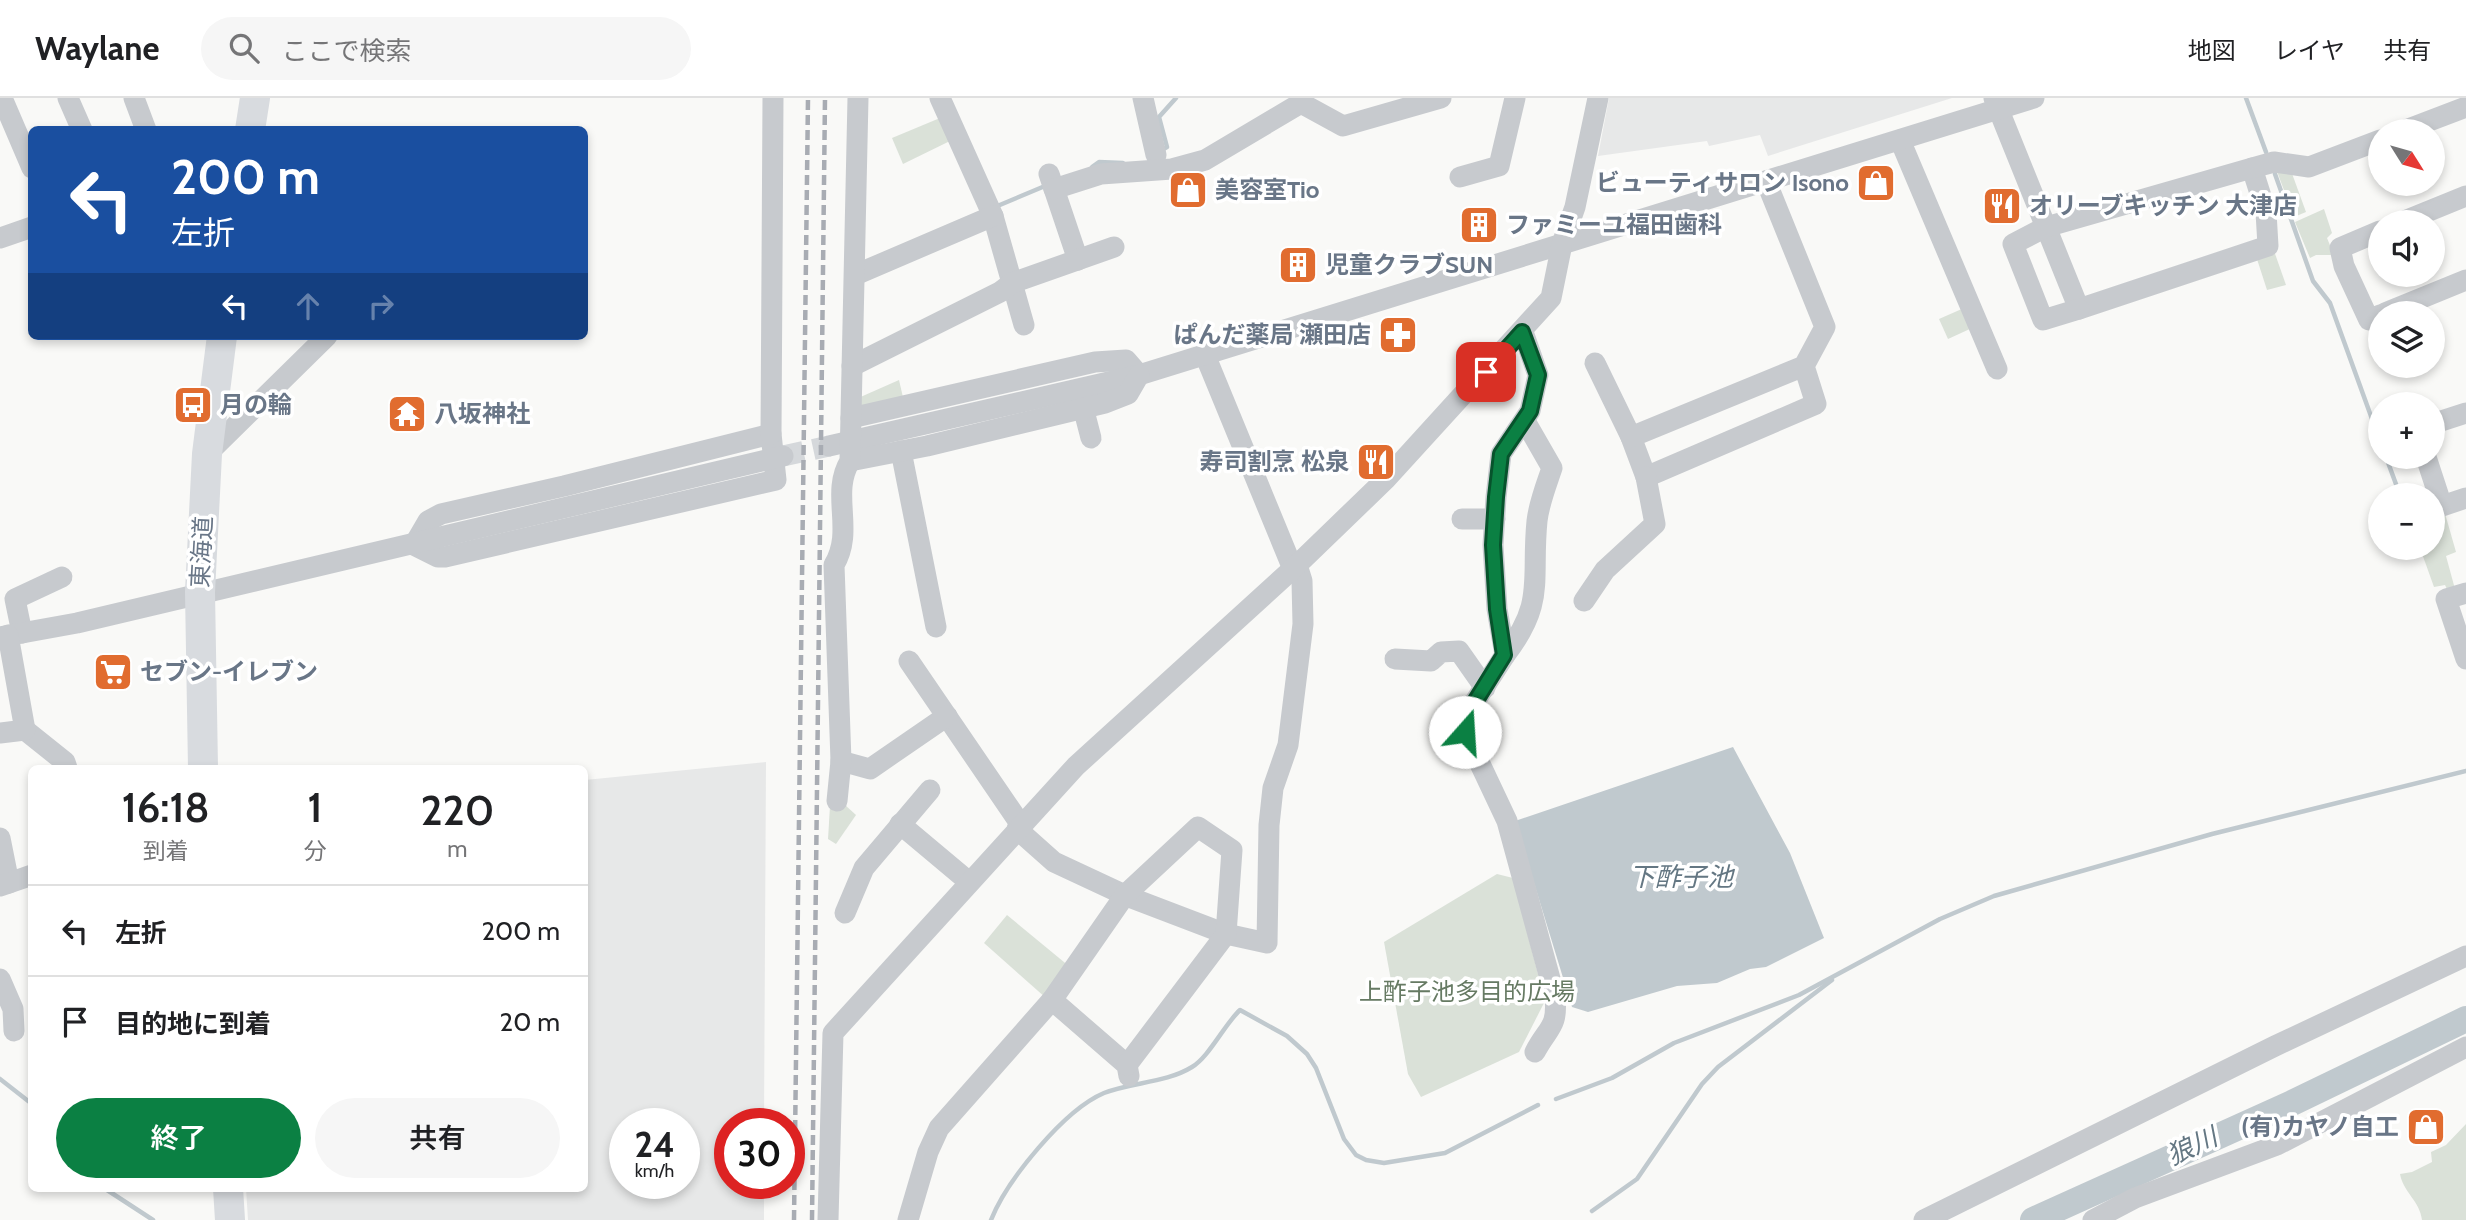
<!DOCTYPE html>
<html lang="ja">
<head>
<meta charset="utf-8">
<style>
  :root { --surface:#fff; --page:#f6f6f6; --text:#202124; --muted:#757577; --line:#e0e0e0; --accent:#0b8043 }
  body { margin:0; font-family:Cabin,"Noto Sans JP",sans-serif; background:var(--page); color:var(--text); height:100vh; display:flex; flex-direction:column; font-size:26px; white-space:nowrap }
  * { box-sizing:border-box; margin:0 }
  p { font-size:23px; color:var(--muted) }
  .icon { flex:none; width:38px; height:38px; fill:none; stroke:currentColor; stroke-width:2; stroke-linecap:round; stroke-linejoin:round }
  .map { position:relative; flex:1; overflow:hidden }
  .drawer { position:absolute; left:28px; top:667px; width:560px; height:427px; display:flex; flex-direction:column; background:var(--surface); border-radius:10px; box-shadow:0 4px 10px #0003 }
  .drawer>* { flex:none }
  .guide { position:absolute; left:28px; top:28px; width:560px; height:214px; border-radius:10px; box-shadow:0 4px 10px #0003; background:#1a4fa0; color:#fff; overflow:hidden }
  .needle { width:46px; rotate:127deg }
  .buttons { position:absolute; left:2368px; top:21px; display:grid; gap:14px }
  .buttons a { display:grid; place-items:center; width:77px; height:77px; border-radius:50%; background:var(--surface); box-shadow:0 4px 10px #0003; font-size:35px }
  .speed { position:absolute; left:609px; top:1010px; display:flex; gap:14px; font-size:35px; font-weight:700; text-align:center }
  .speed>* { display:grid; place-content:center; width:91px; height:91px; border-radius:50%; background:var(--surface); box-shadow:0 4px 10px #0003; line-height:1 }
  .speed small { font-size:18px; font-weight:400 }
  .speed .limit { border:10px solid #d22; background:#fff; color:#111 }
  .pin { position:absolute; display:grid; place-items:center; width:60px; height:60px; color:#fff; margin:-30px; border-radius:14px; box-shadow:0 4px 10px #0006 }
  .me { position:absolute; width:77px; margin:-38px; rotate:19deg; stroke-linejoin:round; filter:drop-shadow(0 0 5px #0008) }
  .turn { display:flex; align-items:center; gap:24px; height:147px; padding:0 28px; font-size:32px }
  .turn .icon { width:91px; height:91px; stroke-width:2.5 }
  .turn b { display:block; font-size:49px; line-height:60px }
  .lanes { display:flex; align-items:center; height:66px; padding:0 28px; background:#0003; justify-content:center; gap:35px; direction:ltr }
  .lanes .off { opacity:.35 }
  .eta { display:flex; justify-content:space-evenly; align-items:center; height:119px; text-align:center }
  .eta b { font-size:42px; font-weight:600; line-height:49px }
  .action { display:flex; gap:14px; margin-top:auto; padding:14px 28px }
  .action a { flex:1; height:80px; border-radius:42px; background:var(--accent); color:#fff; font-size:28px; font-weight:600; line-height:80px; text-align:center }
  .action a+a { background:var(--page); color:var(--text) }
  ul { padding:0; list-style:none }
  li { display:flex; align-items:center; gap:21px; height:91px; padding:0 28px; border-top:2px solid var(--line) }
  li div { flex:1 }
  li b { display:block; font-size:26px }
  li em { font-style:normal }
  header { display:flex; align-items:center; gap:42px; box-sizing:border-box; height:98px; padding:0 35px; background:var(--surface); border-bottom:2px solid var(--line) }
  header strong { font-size:33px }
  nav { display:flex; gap:38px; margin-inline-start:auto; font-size:24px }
  .search { width:490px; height:63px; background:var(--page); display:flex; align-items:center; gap:18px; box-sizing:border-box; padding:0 24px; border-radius:38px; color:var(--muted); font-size:26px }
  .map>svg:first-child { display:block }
  .built { fill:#e7e8e8; fill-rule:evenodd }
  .green { fill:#dae1d8 }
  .water { fill:#c0c9ce }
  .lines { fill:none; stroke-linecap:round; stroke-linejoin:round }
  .stream { stroke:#c0c9ce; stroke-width:4.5 }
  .river { stroke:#c0c9ce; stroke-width:26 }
  .minor-tunnel { stroke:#d5d8db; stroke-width:21; stroke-dasharray:21 10; stroke-linecap:butt }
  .minor { stroke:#c7cace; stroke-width:21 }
  .highway { stroke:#d8dbdf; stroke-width:30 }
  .rail { stroke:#a8acb3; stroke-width:4.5; stroke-dasharray:10 5; stroke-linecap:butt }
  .route-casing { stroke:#07532c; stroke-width:18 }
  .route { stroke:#0b8043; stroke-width:12 }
  .labels { text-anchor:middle; stroke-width:7; stroke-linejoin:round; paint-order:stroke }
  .poi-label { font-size:24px; font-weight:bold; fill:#697687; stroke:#fff; text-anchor:start }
  .street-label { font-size:24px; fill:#697687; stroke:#fff }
  .park-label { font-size:24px; fill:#667a63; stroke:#fff }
  .water-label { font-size:26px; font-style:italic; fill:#647783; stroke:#fff }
</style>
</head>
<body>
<header>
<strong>Waylane</strong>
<div class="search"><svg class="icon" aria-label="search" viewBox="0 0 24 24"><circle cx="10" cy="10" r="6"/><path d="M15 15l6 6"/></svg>ここで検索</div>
<nav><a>地図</a><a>レイヤ</a><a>共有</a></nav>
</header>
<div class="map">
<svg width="2466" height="1122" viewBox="0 0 2466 1122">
  <rect width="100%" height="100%" fill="#f9f9f7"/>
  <!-- built -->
  <g class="built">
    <path d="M1609 0H1952L1768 58 1760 37 1709 48 1707 43 1598 58Z"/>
    <path d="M766 664 764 1025 730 1026V1085H764V1122H248L246 1090H584L585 682ZM625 1026H684V1085H625Z"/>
  </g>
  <!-- green -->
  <g class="green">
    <path d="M940 20 950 43 903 66 892 40Z"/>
    <path d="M2275 68 2290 70 2306 114 2294 119Z"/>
    <path d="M2324 111 2332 135 2327 140 2334 157H2316L2310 160 2295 124Z"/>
    <path d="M2273 150 2286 187 2267 192 2256 158Z"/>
    <path d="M1964 210 1972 230 1948 241 1939 221Z"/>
    <path d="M899 282 905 308 857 317 856 301Z"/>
    <path d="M2444 412 2456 454 2446 458 2455 491 2448 493 2445 487 2434 489 2420 450H2432L2433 429 2439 427 2436 413Z"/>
    <path d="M845 707 856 717 836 746 828 741 830 708Z"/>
    <path d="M1497 776 1513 780 1545 903 1519 954 1421 999 1408 976 1384 844Z"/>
    <path d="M1007 817 1070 869 1046 900 984 845Z"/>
    <path d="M2466 1026V1122H2422C2420 1103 2403 1094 2400 1076L2412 1074 2432 1064 2431 1054 2446 1047Z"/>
  </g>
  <!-- water -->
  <path class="water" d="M1733 649 1790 755 1824 840 1766 869 1750 871 1717 885 1677 888 1588 914 1572 909 1515 723Z"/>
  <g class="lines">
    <!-- stream -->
    <g class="stream">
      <path d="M2246 0 2266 54"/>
      <path d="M1160 53 1167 49 1159 19 1176 0"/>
      <path d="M1092 69 1099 64 1123 65"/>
      <path d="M2275 76 2313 183 2330 205 2380 343"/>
      <path d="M995 109 1045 88"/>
      <path d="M2386 359 2400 397"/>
      <path d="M0 981 32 1006"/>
      <path d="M1556 1001 1612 980 1674 945 1799 897 1940 821 1994 798 2212 736 2466 673"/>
      <path d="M104 1090 153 1122"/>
      <path d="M1592 1113 1637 1081 1702 986 1718 969 1832 882"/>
      <path d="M991 1122C1007 1082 1064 1012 1104 995 1132 984 1166 985 1192 969 1209 959 1224 927 1240 912L1287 938 1307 956 1316 970 1344 1041 1356 1057 1366 1062 1384 1065 1445 1055 1538 1007"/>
    </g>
    <!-- river -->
    <path class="river" d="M2033 1122 2292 1005 2466 921"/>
    <!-- minor-tunnel -->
    <path class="minor-tunnel" d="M783 358 829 348"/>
    <!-- minor -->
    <g class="minor">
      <path d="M2 0 32 70"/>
      <path d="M68 0 82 32"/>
      <path d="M134 0 146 32"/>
      <path d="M940 0 993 118 1024 227"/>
      <path d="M1143 0 1156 57"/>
      <path d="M1994 0 2079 211 2268 148 2266 114 2252 70"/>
      <path d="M2403 33 2466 9"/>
      <path d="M1900 42 1997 271"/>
      <path d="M1049 76 1078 162"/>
      <path d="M1460 79 1499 68 1515 0"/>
      <path d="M1766 83 1825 229 1804 268 1631 339 1646 379 1816 306 1804 268"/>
      <path d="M1054 91 1101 76 1172 71 1205 62 1301 5 1343 28 1441 0"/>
      <path d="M2402 124 2466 98"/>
      <path d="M2380 133 2340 150 2344 168 2369 222 2380 217"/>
      <path d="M0 140 32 129"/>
      <path d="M855 177 993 118"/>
      <path d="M2079 211 2043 222 2013 146 2046 129 2252 70 2274 64 2309 69 2380 42"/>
      <path d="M2385 215 2466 182"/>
      <path d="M1523 234 1538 277 1530 313 1501 356 1496 399 1493 447 1497 511 1505 557 1465 619V634L1507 723 1555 899C1558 930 1548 929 1535 954"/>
      <path d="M1205 257 1293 471"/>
      <path d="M1595 265 1631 339"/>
      <path d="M852 268 1000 194 1012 185 1114 149"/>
      <path d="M1083 309 1091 340"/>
      <path d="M851 320 1095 264 1126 262 1139 277"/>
      <path d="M2432 326 2466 315"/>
      <path d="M771 336 776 382 445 459H438L414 447 428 423 441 416 564 388Z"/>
      <path d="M771 336 773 0"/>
      <path d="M829 348 1139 277 2034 0"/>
      <path d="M901 353 936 529"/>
      <path d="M207 356 327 238"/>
      <path d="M2426 359 2442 408 2466 400"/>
      <path d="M850 363 927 348 1105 305 1128 296 1139 277"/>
      <path d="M1462 421H1495"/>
      <path d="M2466 495 2446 501 2466 561"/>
      <path d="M1584 503 1605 472 1655 426 1646 379"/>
      <path d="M22 535 15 501 62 479"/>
      <path d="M0 539 77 525 783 358"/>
      <path d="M1505 557C1546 504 1531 483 1537 423 1539 405 1546 388 1552 370L1525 323"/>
      <path d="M1395 561 1431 563 1441 554 1459 553 1485 590"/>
      <path d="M909 563 1021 727"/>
      <path d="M25 632 65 664 67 670"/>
      <path d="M0 635 25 632 8 537"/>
      <path d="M841 663 870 671 947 618"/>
      <path d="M837 703 841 663 834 467C855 432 830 396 850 363L858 0"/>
      <path d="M900 726 968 783"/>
      <path d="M1017 731 1054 764 1129 799 1226 836 1267 845 1269 727 1273 690 1288 647 1303 526 1302 483 1297 467"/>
      <path d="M0 740 9 785"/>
      <path d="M0 788 32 777"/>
      <path d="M845 815 864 770 930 692"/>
      <path d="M0 881 13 911 14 933"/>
      <path d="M1052 902 1127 967 1129 978"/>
      <path d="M828 1122 833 935 1076 668 1297 467 1386 381 1551 200 1562 146 1575 109 1598 0"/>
      <path d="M908 1122 928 1054 939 1030 1052 902 1125 797 1198 729 1232 752 1226 836 1127 967"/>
      <path d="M1924 1122 2275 948 2466 858"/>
      <path d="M2093 1122 2135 1100 2277 1047 2466 949"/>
    </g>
    <!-- highway -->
    <g class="highway">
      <path d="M250 32 255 0"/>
      <path d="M203 670 200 494 207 356 222 238"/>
      <path d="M228 1090 230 1122"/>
    </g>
    <!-- rail -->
    <g class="rail">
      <path d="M794 1122 808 0"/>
      <path d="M812 1122 825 0"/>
    </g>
  </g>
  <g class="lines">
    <!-- route casing -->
    <g class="route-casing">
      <path id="route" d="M1465 634V620L1504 557 1497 511 1493 447 1496 399 1501 356 1530 313 1538 277 1522 234 1486 274"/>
    </g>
    <!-- route -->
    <use href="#route" class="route"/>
  </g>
  <!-- icons -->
  <defs>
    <g id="shop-square" transform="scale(2.0125)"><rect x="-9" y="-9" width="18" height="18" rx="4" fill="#e16c2f" stroke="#fff"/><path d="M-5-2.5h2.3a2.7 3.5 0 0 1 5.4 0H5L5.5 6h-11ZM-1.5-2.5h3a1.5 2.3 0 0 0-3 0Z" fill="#fff"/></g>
    <g id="restaurant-square" transform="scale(2.0125)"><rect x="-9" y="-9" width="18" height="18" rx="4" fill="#e16c2f" stroke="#fff"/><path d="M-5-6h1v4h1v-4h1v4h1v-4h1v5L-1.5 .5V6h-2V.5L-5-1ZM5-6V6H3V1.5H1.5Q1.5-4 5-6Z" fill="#fff"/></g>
    <g id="building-square" transform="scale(2.0125)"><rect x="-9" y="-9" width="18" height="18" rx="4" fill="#e16c2f" stroke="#fff"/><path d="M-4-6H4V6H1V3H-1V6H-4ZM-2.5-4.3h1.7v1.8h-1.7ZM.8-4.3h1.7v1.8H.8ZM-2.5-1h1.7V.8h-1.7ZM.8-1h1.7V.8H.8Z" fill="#fff"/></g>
    <g id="pharmacy-square" transform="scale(2.0125)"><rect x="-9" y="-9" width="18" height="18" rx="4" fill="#e16c2f" stroke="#fff"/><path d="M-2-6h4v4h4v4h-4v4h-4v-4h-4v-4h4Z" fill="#fff"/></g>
    <g id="bus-square" transform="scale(2.0125)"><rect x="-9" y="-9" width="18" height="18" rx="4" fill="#e16c2f" stroke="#fff"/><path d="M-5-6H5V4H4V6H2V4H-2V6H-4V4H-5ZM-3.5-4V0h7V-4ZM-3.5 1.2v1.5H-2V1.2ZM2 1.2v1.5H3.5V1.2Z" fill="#fff"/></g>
    <g id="temple-square" transform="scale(2.0125)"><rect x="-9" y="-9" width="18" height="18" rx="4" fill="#e16c2f" stroke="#fff"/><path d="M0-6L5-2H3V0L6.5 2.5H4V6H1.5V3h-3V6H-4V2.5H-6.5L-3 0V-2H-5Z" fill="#fff"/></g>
    <g id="supermarket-square" transform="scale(2.0125)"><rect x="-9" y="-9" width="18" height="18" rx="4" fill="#e16c2f" stroke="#fff"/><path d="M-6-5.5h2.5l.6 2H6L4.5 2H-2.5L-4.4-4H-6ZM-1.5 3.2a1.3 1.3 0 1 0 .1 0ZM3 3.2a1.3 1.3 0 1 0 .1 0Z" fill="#fff"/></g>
  </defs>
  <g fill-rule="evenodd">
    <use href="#shop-square" x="1876" y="85"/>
    <use href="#shop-square" x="1188" y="92"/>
    <use href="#restaurant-square" x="2002" y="108"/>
    <use href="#building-square" x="1479" y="127"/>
    <use href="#building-square" x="1298" y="167"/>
    <use href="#pharmacy-square" x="1398" y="237"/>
    <use href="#bus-square" x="193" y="307"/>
    <use href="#temple-square" x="407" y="316"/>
    <use href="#restaurant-square" x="1376" y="364"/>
    <use href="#supermarket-square" x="113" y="574"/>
    <use href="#shop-square" x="2426" y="1029"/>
  </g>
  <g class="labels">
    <!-- poi labels -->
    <g class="poi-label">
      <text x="1849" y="93" text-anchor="end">ビューティサロン Isono</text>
      <text x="1215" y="100">美容室Tio</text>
      <text x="2029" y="116">オリーブキッチン 大津店</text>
      <text x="1506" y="135">ファミーユ福田歯科</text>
      <text x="1325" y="175">児童クラブSUN</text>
      <text x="1371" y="245" text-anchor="end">ぱんだ薬局 瀬田店</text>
      <text x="220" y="315">月の輪</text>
      <text x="434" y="324">八坂神社</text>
      <text x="1349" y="372" text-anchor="end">寿司割烹 松泉</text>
      <text x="140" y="582">セブン-イレブン</text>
      <text x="2399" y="1037" text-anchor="end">(有)カヤノ自工</text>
    </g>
    <!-- street labels -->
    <g class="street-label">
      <text transform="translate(202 454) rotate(-87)" y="8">東海道</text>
    </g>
    <!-- park labels -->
    <g class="park-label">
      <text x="1467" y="902">上酢子池多目的広場</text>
    </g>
    <!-- water labels -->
    <g class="water-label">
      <text x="1681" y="788">下酢子池</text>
      <text transform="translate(2192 1048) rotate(-25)" y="9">狼川</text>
    </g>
  </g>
</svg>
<div class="buttons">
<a><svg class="needle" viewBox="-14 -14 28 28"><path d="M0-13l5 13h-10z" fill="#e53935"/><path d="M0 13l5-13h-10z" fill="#757577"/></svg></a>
<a><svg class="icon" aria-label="sound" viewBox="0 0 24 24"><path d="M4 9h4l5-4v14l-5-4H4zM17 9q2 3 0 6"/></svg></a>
<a><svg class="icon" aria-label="layers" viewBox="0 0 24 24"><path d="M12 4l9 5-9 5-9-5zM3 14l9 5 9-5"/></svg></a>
<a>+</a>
<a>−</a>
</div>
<div class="speed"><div>24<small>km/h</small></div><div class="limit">30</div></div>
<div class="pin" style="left:1486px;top:274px;background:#d93025"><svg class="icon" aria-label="arrive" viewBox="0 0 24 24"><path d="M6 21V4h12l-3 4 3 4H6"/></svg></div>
<svg class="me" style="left:1465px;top:634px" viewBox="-20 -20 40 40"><circle r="19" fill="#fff"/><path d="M0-13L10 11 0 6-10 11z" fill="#0b8043"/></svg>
<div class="guide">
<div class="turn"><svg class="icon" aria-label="left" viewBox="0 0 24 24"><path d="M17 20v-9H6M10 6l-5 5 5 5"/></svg><div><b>200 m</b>左折</div></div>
<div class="lanes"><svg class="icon" aria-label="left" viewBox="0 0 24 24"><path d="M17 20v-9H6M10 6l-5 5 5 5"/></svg><svg class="icon off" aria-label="ahead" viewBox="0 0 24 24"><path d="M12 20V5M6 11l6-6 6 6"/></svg><svg class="icon off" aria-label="right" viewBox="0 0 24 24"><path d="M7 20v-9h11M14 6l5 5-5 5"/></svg></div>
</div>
<section class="drawer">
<div class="eta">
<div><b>16:18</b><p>到着</p></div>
<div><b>1</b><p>分</p></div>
<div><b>220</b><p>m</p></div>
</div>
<ul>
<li><svg class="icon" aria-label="left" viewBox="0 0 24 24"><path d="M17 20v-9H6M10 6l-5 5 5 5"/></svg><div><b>左折</b></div><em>200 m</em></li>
<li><svg class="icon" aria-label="arrive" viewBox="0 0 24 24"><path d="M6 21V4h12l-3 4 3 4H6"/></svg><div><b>目的地に到着</b></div><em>20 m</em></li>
</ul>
<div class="action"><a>終了</a><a>共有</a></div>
</section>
</div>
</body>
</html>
